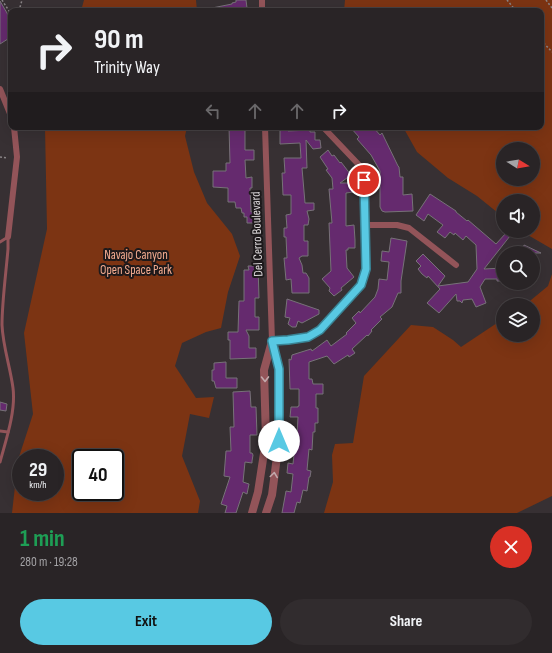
<!DOCTYPE html>
<html lang="en">
<head>
<meta charset="utf-8">
<style>
  :root { --surface:#292426; --page:#312c2e; --text:#f1f3f6; --muted:#a5a4a7; --line:#454143; --accent:#58c9e3 }
  body { margin:0; font-family:"Sofia Sans Condensed",sans-serif; background:var(--page); color:var(--text); height:100vh; display:flex; flex-direction:column; font-size:15px; white-space:nowrap }
  * { box-sizing:border-box; margin:0 }
  p { font-size:13px; color:var(--muted) }
  .icon { flex:none; width:22px; height:22px; fill:none; stroke:currentColor; stroke-width:2; stroke-linecap:round; stroke-linejoin:round }
  .map { position:relative; height:513px; overflow:hidden }
  .side { display:flex; flex-direction:column; background:var(--surface); flex:1 }
  .side>* { flex:none }
  .hud { position:absolute; left:8px; top:8px; width:536px; height:122px; border-radius:8px; box-shadow:0 4px 16px #0002,0 0 0 1px var(--line); background:#292426; color:var(--text); overflow:hidden }
  .needle { width:26px; rotate:101deg }
  .buttons { position:absolute; left:496px; top:142px; display:grid; gap:8px }
  .buttons a { display:grid; place-items:center; width:44px; height:44px; border-radius:50%; background:var(--surface); box-shadow:0 4px 16px #0002,0 0 0 1px var(--line); font-size:20px }
  .speed { position:absolute; left:12px; top:449px; display:flex; gap:8px; font-size:20px; font-weight:700; text-align:center }
  .speed>* { display:grid; place-content:center; width:52px; height:52px; border-radius:50%; background:var(--surface); box-shadow:0 4px 16px #0002,0 0 0 1px var(--line); line-height:1 }
  .speed small { font-size:10px; font-weight:400 }
  .speed .limit { border:2px solid #111; border-radius:6px; background:#fff; color:#111 }
  .pin { position:absolute; display:grid; place-items:center; width:34px; height:34px; color:#fff; margin:-17px; border:2px solid #fff; border-radius:50%; box-shadow:0 1px 4px #0007 }
  .me { position:absolute; width:44px; margin:-22px; rotate:0deg; stroke-linejoin:round; filter:drop-shadow(0 0 3px #0008) }
  .turn { display:flex; align-items:center; gap:14px; height:84px; padding:0 20px; font-size:18px }
  .turn .icon { width:52px; height:52px; stroke-width:2.5 }
  .turn b { display:block; font-size:28px; line-height:34px }
  .lanes { display:flex; align-items:center; height:38px; padding:0 20px; background:#0003; justify-content:center; gap:20px; direction:ltr }
  .lanes .off { opacity:.35 }
  .round { display:grid; place-items:center; flex:none; width:42px; height:42px; border-radius:21px; background:var(--page) }
  .summary { display:flex; align-items:center; justify-content:space-between; height:68px; padding:0 20px }
  h1 { font-size:24px; font-weight:700; line-height:30px; color:#1e9e55 }
  .cta { display:flex; gap:8px; margin-top:auto; padding:8px 20px }
  .cta a { flex:1; height:46px; border-radius:24px; background:var(--accent); color:#111; font-size:16px; font-weight:700; line-height:46px; text-align:center }
  .cta a+a { background:var(--page); color:var(--text) }
  .map>svg:first-child { display:block }
  .green { fill:#7c3413; fill-rule:evenodd }
  .building { fill:#652a6e; stroke:#777278 }
  .lines { fill:none; stroke-linecap:round; stroke-linejoin:round }
  .path { stroke:#8a8587; stroke-width:1.5; stroke-dasharray:2 2; stroke-linecap:butt }
  .service { stroke:#935459; stroke-width:3 }
  .minor { stroke:#935459; stroke-width:6 }
  .tertiary { stroke:#935459; stroke-width:8 }
  .oneway { stroke:#c2a9ac }
  .route-casing { stroke:#398394; stroke-width:10 }
  .route { stroke:#58c9e3; stroke-width:7 }
  .labels { text-anchor:middle; stroke-width:4; stroke-linejoin:round; paint-order:stroke }
  .street-label { font-size:13px; fill:#dbd7d9; stroke:#1d191b }
  .park-label { font-size:13px; fill:#f3ab8f; stroke:#1d191b }
</style>
</head>
<body>
<div class="map">
<svg width="552" height="513" viewBox="0 0 552 513">
  <rect width="100%" height="100%" fill="#373033"/>
  <!-- green -->
  <g class="green">
    <path d="M84 0H196L197 11H81Z"/>
    <path d="M345 0H552V249L521 231H533V201H503V217L477 196 448 178 417 152 403 127H541V11H344ZM503 149H533V179H503Z"/>
    <path d="M45 127H187L185 136 194 172 207 203 232 234 240 256 228 292 221 328 206 332 182 343 175 366 196 398 214 397 209 418 190 414 182 456 200 501 198 513H12L18 460 33 414 24 333 47 229ZM21 458H55V492H21ZM81 458H115V492H81Z"/>
    <path d="M552 274V496L517 513H324L333 482 332 455 335 444 353 443 364 376 411 325 433 327 453 340 461 347 503 319V335H533V305H525L548 286Z"/>
  </g>
  <!-- building -->
  <g class="building">
    <path d="M236 0H246L247 8 241 9V11H212V8L232 4V3L236 2Z"/>
    <path d="M0 1 11 20V37L0 44Z"/>
    <path d="M229 127H245V150H254V160H245L246 178 252 177V188H250L251 212H257V223H247V217H244V213H242L241 208H236L235 202H228V188L213 187V171H226V163H230Z"/>
    <path d="M350 127H373L380 135 382 133 398 166 399 167 400 177H403V195L412 194 413 211 385 212 382 211 380 207V171L371 155 357 139 359 137Z"/>
    <path d="M280 129H288V131L310 130V132H315V140H320L321 148 313 149 306 140 307 168H302L305 203H314V210L307 211 309 219 308 225H304V241H308V256H302L299 258 302 265 303 273H306L309 278V293H292L291 279 286 280 284 258H287L286 237H284V228H287L286 215 291 214V195H283L282 173H285L284 158H301L300 143 280 144Z"/>
    <path d="M328 150 332 156 334 155 340 163 341 162 351 175 340 183H353V192L346 193V226L354 225 355 240V248H348V250H346L347 268 354 277 341 288 342 290 334 296 329 291 330 288 322 279 331 271 329 223H332L329 189H333L332 178 326 170 328 169 320 157Z"/>
    <path d="M430 194 456 211V212L467 221 468 220 496 244 506 233 510 236 484 269 503 268V281H497V279H485L480 287 486 303 476 307 472 299 463 300 462 303 460 301H457L456 294 439 313 427 303 440 289 428 276 427 278 422 274 418 269 421 266 416 261 423 254 445 276 438 286 468 282 477 269 476 245 466 236 463 240 455 233 454 235 450 232 445 238 437 232 443 225 428 214 424 221 416 215Z"/>
    <path d="M391 238 407 241 401 281V293H398L392 307 380 317 382 319 371 330 372 331 368 336 367 335 352 349 355 353 349 357 348 355 334 364 327 356 309 362V379H312L313 384H323V394H316V408H318V423H315V432H313L312 450 309 449 307 470 311 471 310 477H309L307 491 303 490 300 503 297 502 294 513H282L286 491 291 492 293 474 287 473 288 463 293 464 295 445H290V435L297 436 298 417H290L291 407H298V406H299V389H290L289 359 291 360 292 355 295 354 311 349 312 351 327 340 331 346 347 334 346 333 356 323 352 318 359 311 360 313 375 297 378 289 379 279 387 280 389 262 381 261 382 251 389 252Z"/>
    <path d="M524 245 541 253H525L521 251Z"/>
    <path d="M248 266H258L259 298H255V317H259V330H246L249 336V348H256V358L230 359V340H228V332H238L239 301H244V270H249Z"/>
    <path d="M287 299 319 310V314L302 323 298 321 296 327H292L288 324 290 318 285 317Z"/>
    <path d="M226 362V378H237V388H216L214 381H212V370H214V363Z"/>
    <path d="M250 391 251 407H256L257 435H250V453H252L253 455 252 461V463L245 462 243 482 249 484 247 494 243 492 236 513H225L227 506 221 504 230 477 224 476 226 451H231L230 427H234L233 392Z"/>
    <path d="M0 402 7 404 6 411 0 410Z"/>
  </g>
  <g class="lines">
    <!-- path -->
    <g class="path">
      <path d="M2 0 11 14"/>
      <path d="M507 0 516 11"/>
      <path d="M546 0 552 8"/>
      <path d="M19 11 22 0"/>
      <path d="M541 40 552 52"/>
      <path d="M0 157 7 158"/>
    </g>
    <!-- service -->
    <g class="service">
      <path d="M0 242 8 237"/>
      <path d="M0 431 8 432"/>
      <path d="M0 462C6 440 16 411 13 388 10 366 3 347 2 325 2 302 6 273 8 249V237"/>
    </g>
    <!-- minor -->
    <g class="minor">
      <path d="M262 0V11"/>
      <path d="M0 89 11 116"/>
      <path d="M265 127 272 341 288 340 308 337 320 330 361 285 366 269 364 180 360 166 323 127"/>
      <path d="M365 225H397L409 228 456 265"/>
      <path d="M8 237 17 157 14 127"/>
    </g>
    <!-- tertiary -->
    <g class="tertiary">
      <path d="M252 513 258 492 266 440 264 370 272 341"/>
      <path d="M266 513 272 495 279 441V369L272 342"/>
    </g>
  </g>
  <!-- one-way arrows -->
  <defs><path id="oneway-chevron" d="M-2-3.5L2.5 0L-2 3.5" fill="none" stroke-width="1.6" stroke-linecap="round" stroke-linejoin="round"/></defs>
  <g class="oneway">
    <use href="#oneway-chevron" transform="translate(265 379) rotate(89)"/>
    <use href="#oneway-chevron" transform="translate(274 475) rotate(-82)"/>
  </g>
  <g class="lines">
    <!-- route casing -->
    <g class="route-casing">
      <path id="route" d="M279 441V369L272 341 288 340 308 337 320 330 361 285 366 269 364 180"/>
    </g>
    <!-- route -->
    <use href="#route" class="route"/>
  </g>
  <g class="labels">
    <!-- street labels -->
    <g class="street-label">
      <text transform="translate(256 234) rotate(-92)" y="5">Del Cerro Boulevard</text>
    </g>
    <!-- park labels -->
    <g class="park-label">
      <text x="136" y="259">Navajo Canyon<tspan x="136" dy="15">Open Space Park</tspan></text>
    </g>
  </g>
</svg>
<div class="buttons">
<a><svg class="needle" viewBox="-14 -14 28 28"><path d="M0-13l5 13h-10z" fill="#e53935"/><path d="M0 13l5-13h-10z" fill="#a5a4a7"/></svg></a>
<a><svg class="icon" aria-label="sound" viewBox="0 0 24 24"><path d="M4 9h4l5-4v14l-5-4H4zM17 9q2 3 0 6"/></svg></a>
<a><svg class="icon" aria-label="search" viewBox="0 0 24 24"><circle cx="10" cy="10" r="6"/><path d="M15 15l6 6"/></svg></a>
<a><svg class="icon" aria-label="layers" viewBox="0 0 24 24"><path d="M12 4l9 5-9 5-9-5zM3 14l9 5 9-5"/></svg></a>
</div>
<div class="speed"><div>29<small>km/h</small></div><div class="limit">40</div></div>
<div class="pin" style="left:364px;top:180px;background:#d93025"><svg class="icon" aria-label="arrive" viewBox="0 0 24 24"><path d="M6 21V4h12l-3 4 3 4H6"/></svg></div>
<svg class="me" style="left:279px;top:441px" viewBox="-20 -20 40 40"><circle r="19" fill="#fff"/><path d="M0-13L10 11 0 6-10 11z" fill="#58c9e3"/></svg>
<div class="hud">
<div class="turn"><svg class="icon" aria-label="right" viewBox="0 0 24 24"><path d="M7 20v-9h11M14 6l5 5-5 5"/></svg><div><b>90 m</b>Trinity Way</div></div>
<div class="lanes"><svg class="icon off" aria-label="left" viewBox="0 0 24 24"><path d="M17 20v-9H6M10 6l-5 5 5 5"/></svg><svg class="icon off" aria-label="ahead" viewBox="0 0 24 24"><path d="M12 20V5M6 11l6-6 6 6"/></svg><svg class="icon off" aria-label="ahead" viewBox="0 0 24 24"><path d="M12 20V5M6 11l6-6 6 6"/></svg><svg class="icon" aria-label="right" viewBox="0 0 24 24"><path d="M7 20v-9h11M14 6l5 5-5 5"/></svg></div>
</div>
</div>
<section class="side">
<div class="summary"><div><h1>1 min</h1><p>280 m · 19:28</p></div><a class="round" style="background:#d93025;color:#fff"><svg class="icon" aria-label="close" viewBox="0 0 24 24"><path d="M6 6l12 12M18 6L6 18"/></svg></a></div>
<div class="cta"><a>Exit</a><a>Share</a></div>
</section>
</body>
</html>
